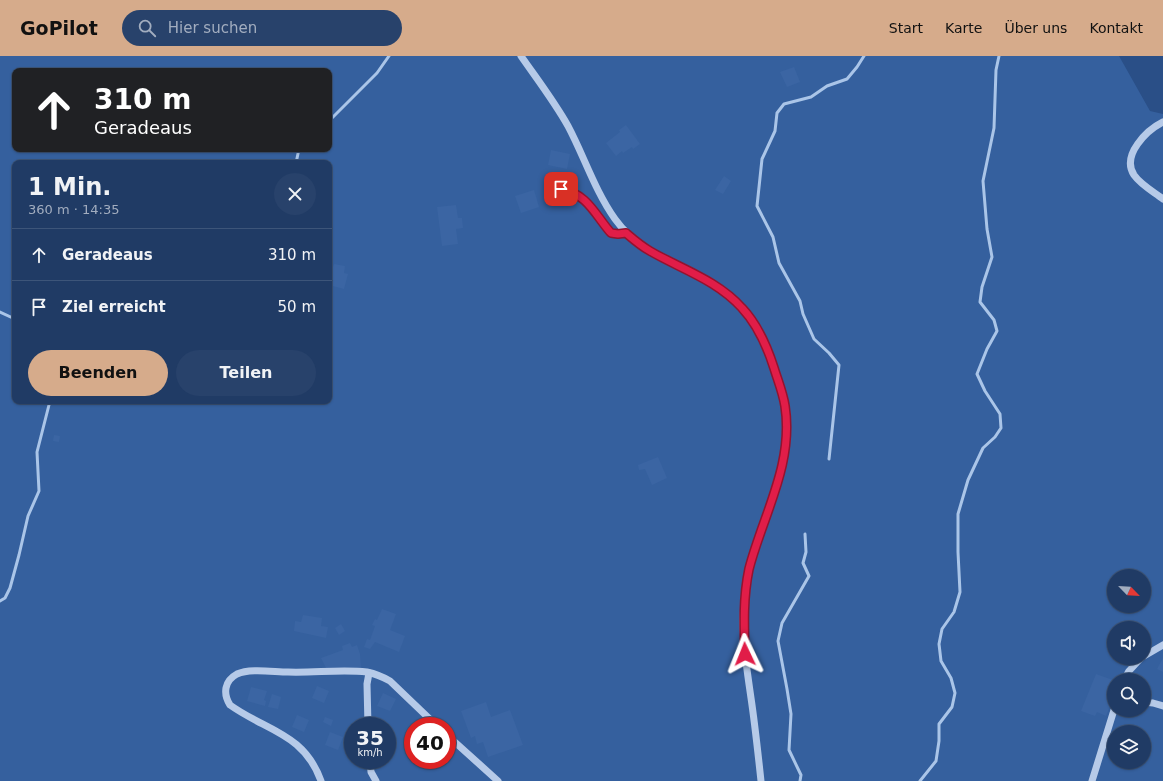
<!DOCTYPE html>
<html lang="de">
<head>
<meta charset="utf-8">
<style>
  :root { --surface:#203b65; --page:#28426b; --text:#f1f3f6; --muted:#a2adbf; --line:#3d5579; --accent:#d6ab8b }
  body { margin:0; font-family:"DejaVu Sans",sans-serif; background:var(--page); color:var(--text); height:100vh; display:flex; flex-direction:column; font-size:15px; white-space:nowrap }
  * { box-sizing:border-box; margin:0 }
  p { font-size:13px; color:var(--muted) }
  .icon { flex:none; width:22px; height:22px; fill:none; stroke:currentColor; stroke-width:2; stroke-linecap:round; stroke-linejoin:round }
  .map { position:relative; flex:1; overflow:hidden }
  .panel { position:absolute; left:12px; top:104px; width:320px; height:244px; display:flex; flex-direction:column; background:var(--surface); border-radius:8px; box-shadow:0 1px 3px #0004,0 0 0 1px var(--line) }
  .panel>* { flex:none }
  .banner { position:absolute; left:12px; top:12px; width:320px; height:84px; border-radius:8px; box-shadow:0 1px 3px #0004,0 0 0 1px var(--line); background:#202124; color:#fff; overflow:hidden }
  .needle { width:26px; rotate:115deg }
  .tools { position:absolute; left:1107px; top:513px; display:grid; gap:8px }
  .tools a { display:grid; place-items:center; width:44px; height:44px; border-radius:50%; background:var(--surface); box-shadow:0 1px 3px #0004,0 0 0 1px var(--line); font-size:20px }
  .speed { position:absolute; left:344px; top:661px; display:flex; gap:8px; font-size:20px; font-weight:700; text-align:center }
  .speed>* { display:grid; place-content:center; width:52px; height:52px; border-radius:50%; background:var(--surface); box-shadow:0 1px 3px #0004,0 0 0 1px var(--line); line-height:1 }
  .speed small { font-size:10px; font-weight:400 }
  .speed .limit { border:6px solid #d22; background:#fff; color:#111 }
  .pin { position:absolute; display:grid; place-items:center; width:34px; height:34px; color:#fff; margin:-17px; border-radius:8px; box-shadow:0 2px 6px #0006 }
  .me { position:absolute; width:44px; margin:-22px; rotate:358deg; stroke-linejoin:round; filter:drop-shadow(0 0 3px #0008) }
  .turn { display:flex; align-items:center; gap:14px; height:84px; padding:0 16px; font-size:18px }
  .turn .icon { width:52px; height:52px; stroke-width:2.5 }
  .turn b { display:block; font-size:28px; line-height:34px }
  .round { display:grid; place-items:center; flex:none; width:42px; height:42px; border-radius:21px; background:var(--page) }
  .headline { display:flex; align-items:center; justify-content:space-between; height:68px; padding:0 16px }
  h1 { font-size:24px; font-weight:600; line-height:30px }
  .button { display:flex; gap:8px; margin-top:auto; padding:8px 16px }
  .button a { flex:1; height:46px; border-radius:24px; background:var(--accent); color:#111; font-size:16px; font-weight:600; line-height:46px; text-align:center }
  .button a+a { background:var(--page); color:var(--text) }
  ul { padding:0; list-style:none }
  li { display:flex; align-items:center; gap:12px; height:52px; padding:0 16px; border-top:1px solid var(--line) }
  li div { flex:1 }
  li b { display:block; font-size:15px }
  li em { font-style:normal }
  header { display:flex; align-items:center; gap:24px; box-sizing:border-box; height:56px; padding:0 20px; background:var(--accent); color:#111 }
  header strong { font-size:19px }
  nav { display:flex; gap:22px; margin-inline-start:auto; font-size:14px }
  .search { width:280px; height:36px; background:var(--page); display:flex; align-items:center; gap:10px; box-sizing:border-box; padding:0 14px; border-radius:22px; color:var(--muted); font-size:15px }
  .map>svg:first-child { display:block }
  .green { fill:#35609e; fill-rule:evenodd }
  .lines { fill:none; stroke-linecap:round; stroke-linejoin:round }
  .stream { stroke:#aac5e8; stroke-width:3 }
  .building { fill:#3b65a3 }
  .minor { stroke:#b6cae8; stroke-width:7 }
  .route-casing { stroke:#92132f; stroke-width:10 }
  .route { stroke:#e11d48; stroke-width:7 }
</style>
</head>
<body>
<header>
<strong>GoPilot</strong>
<div class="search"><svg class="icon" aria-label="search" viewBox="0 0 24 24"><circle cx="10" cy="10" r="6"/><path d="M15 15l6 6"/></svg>Hier suchen</div>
<nav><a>Start</a><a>Karte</a><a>Über uns</a><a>Kontakt</a></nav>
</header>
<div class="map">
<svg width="1163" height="725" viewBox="0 0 1163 725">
  <rect width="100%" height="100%" fill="#2a4f87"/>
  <!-- green -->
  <path class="green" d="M0 0H1119L1150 55 1163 58V725H0ZM15 15H329V93H15ZM15 107H329V345H15ZM1114 520H1144V550H1114ZM1114 572H1144V602H1114ZM1114 624H1144V654H1114ZM353 670H387V704H353ZM413 670H447V704H413ZM1114 676H1144V706H1114Z"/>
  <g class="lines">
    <!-- stream -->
    <g class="stream">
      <path d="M329 65 377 17 389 0"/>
      <path d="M296 107 299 93"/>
      <path d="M0 256 15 263"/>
      <path d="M829 403 839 309 829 297 814 283 803 258 800 245 779 207 773 181 757 150 762 103 775 75 777 57 784 48 811 41 827 30 847 23 857 11 864 0"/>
      <path d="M0 545 5 542 10 532 19 499 28 460 39 435 37 396 50 345"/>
      <path d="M800 725 801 719 789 694 791 658 787 633 778 585 782 567 809 520 803 507 806 496 805 478"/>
      <path d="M920 725 936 705 939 685V668L952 651 955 637 951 622 941 605 939 588 942 573 954 556 960 536 958 496V458L968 424 983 392 995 381 1001 372 1000 358 985 335 977 318 987 293 997 275 994 264 980 246 982 231 992 201 987 173 983 125 994 72 996 14 999 0"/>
    </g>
  </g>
  <!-- building -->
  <g class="building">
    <path d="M794 11 800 26 787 31 780 16Z"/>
    <path d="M626 69 640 88 633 93 632 91 623 97 622 95 616 100 606 87 620 76 619 74Z"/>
    <path d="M551 94 570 98 567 113 548 109Z"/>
    <path d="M724 120 731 125 723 138 715 134Z"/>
    <path d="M534 134 539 151 521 157 515 140Z"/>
    <path d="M456 149 458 162H462L463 172 456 173 458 188 442 190 437 151Z"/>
    <path d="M334 208 345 210 344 217 348 218 344 233 329 229V223Z"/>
    <path d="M54 379 60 380 59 386 53 385Z"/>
    <path d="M658 401 667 422 652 429 645 413 639 414 638 409Z"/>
    <path d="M382 553 396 558 390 574 405 580 399 596 375 586 370 593 364 591 367 583 370 584 375 570 372 569 375 563 377 564Z"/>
    <path d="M303 559 322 562 321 570 328 571 326 582 294 575 295 565 301 566Z"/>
    <path d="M341 568 345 575 339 579 335 572Z"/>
    <path d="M350 587 352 591 357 589 360 598 361 612H326L321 602 343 594 342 590Z"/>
    <path d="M1163 602V616L1157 613Z"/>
    <path d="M1096 618 1113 624 1107 638 1114 640 1106 660 1097 656 1095 660 1081 655Z"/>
    <path d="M317 630 329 635 324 647 312 642Z"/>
    <path d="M251 631 267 635 264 644 266 645 265 650 247 645Z"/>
    <path d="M383 637 396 643 390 655 377 650Z"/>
    <path d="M272 638 281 641 278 653 268 651Z"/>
    <path d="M486 646 491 661 510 654 523 689 488 701 483 686 477 688 475 680 471 682 461 655Z"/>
    <path d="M297 659 309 664 304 676 292 671Z"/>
    <path d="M325 661 333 664 331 670 323 666Z"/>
    <path d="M330 676 343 681 338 694 325 689Z"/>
  </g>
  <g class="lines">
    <!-- minor -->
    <g class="minor">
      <path d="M521 0C537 23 554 45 568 70 584 100 595 135 615 163 637 194 673 206 705 223 746 246 762 274 776 317 779 328 784 339 785 350 795 417 753 473 745 537 740 572 746 607 751 642 755 669 758 697 761 725"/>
      <path d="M1163 66C1147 74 1121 99 1134 119 1141 129 1154 136 1163 143"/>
      <path d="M550 133C587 134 590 154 611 177L618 178 626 177"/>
      <path d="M1144 600 1163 589"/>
      <path d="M1124 624 1129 615 1141 602"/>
      <path d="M1144 646 1153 647 1163 650"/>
      <path d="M368 670 367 628 369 617"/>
      <path d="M447 679 498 725"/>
      <path d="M370 704 371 716 376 725"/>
      <path d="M321 725C304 677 266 675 230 649 223 638 224 625 237 618 250 612 274 616 288 616 314 617 342 613 367 616 376 618 383 621 390 625L437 670"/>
      <path d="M1092 725 1114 654"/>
    </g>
  </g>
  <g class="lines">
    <!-- route casing -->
    <g class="route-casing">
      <path id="route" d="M561 133C588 138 595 159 611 177L618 178 626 177C633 183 641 190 650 195 681 213 717 224 742 252 758 269 767 290 774 312 778 325 783 337 785 350 794 408 763 459 749 513 743 542 744 569 745 598"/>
    </g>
    <!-- route -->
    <use href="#route" class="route"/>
  </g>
</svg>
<div class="tools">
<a><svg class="needle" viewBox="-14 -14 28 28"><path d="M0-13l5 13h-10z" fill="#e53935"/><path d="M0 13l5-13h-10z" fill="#a2adbf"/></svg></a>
<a><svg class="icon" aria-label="sound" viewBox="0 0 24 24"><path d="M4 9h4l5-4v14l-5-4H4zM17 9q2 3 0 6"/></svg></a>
<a><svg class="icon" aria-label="search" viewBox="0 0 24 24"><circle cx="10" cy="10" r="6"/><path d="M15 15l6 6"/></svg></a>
<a><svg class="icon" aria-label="layers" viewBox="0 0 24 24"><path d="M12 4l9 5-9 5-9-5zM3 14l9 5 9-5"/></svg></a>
</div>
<div class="speed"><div>35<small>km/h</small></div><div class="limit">40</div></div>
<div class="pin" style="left:561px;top:133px;background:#d93025"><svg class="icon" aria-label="arrive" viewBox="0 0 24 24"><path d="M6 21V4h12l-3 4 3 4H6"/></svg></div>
<svg class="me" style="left:745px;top:598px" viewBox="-20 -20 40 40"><path d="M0-17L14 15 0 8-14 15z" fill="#e11d48" stroke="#fff" stroke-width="4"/></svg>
<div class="banner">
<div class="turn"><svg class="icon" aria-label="ahead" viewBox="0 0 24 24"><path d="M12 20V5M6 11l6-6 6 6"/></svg><div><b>310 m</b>Geradeaus</div></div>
</div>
<section class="panel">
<div class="headline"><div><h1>1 Min.</h1><p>360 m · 14:35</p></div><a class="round"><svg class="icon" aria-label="close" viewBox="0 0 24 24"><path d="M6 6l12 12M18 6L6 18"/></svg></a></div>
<ul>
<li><svg class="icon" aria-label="ahead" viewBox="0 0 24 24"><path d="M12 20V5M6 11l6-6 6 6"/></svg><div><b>Geradeaus</b></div><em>310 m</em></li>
<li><svg class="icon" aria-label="arrive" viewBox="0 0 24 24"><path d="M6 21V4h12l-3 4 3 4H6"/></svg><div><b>Ziel erreicht</b></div><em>50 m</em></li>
</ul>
<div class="button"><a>Beenden</a><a>Teilen</a></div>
</section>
</div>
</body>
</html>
